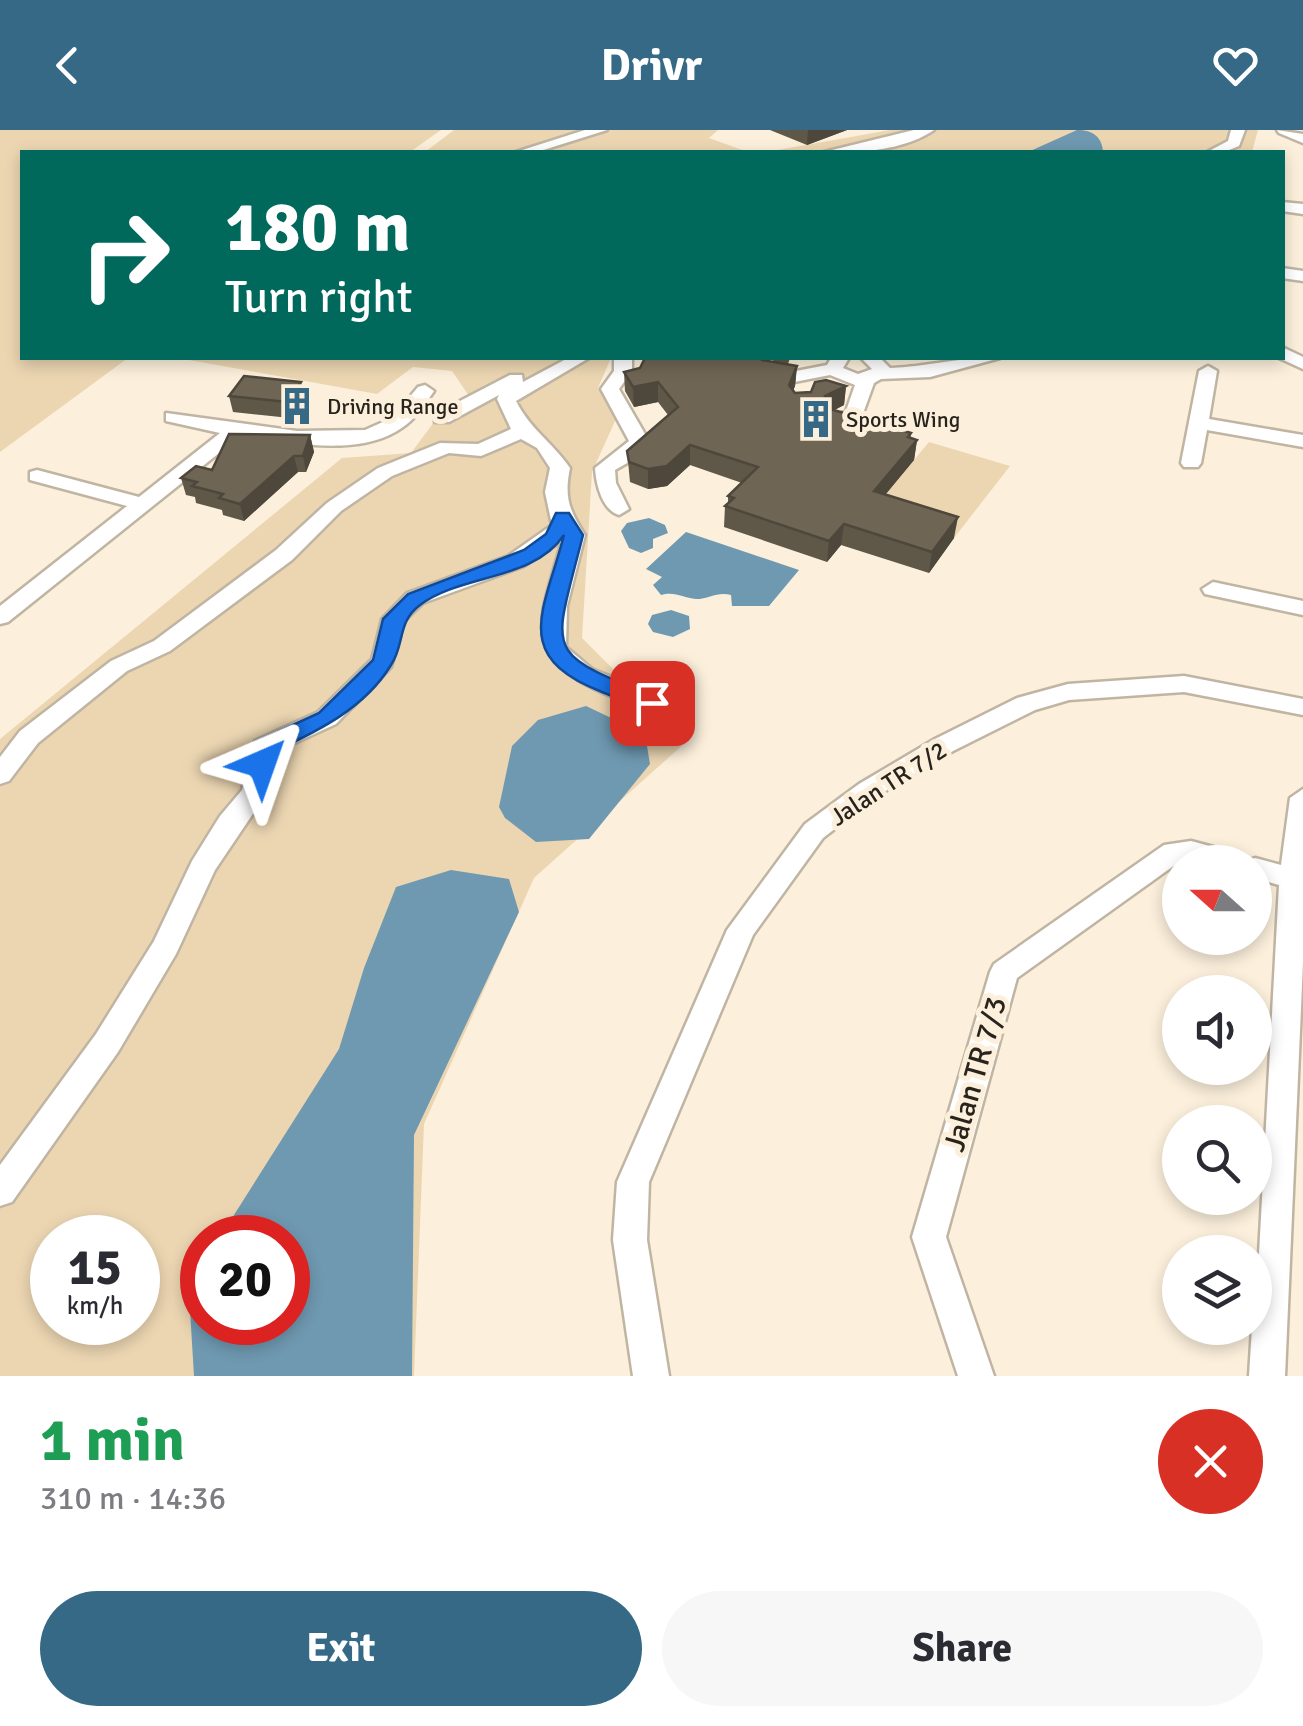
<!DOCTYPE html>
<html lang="en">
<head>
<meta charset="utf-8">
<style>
  :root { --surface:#fff; --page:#f7f7f7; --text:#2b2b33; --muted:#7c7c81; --accent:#356986 }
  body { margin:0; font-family:Signika,sans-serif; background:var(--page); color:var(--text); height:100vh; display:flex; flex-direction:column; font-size:38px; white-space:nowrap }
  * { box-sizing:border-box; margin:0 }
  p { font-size:32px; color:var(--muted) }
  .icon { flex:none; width:55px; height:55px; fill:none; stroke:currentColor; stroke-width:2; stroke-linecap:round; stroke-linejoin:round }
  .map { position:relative; height:1246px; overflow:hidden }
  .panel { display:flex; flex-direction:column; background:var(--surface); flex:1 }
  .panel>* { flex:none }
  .guide { position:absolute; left:20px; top:20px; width:1265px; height:210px; border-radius:0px; box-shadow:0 5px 15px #0003; background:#00695c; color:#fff; overflow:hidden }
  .needle { width:65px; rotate:291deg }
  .fabs { position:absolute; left:1162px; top:715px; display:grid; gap:20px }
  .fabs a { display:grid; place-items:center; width:110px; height:110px; border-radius:50%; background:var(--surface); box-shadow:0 5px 15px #0003; font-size:50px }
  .speed { position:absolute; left:30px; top:1085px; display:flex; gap:20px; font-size:50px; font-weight:700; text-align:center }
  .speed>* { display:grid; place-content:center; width:130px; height:130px; border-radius:50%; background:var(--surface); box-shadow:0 5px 15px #0003; line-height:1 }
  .speed small { font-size:25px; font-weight:400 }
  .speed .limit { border:15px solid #d22; background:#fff; color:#111 }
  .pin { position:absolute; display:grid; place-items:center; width:85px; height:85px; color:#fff; margin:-42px; border-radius:20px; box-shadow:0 5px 15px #0006 }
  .me { position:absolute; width:110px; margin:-55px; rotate:43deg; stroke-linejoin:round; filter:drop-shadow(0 0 8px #0008) }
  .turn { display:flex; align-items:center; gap:35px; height:210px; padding:0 40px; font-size:45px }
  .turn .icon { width:130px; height:130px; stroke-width:2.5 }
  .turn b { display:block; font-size:70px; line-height:85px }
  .round { display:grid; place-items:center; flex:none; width:105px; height:105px; border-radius:52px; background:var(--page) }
  .headline { display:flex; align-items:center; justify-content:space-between; height:170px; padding:0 40px }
  h1 { font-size:60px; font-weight:700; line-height:75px; color:#1e9e55 }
  .primary-button { display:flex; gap:20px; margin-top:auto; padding:20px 40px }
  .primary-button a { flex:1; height:115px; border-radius:60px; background:var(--accent); color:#fff; font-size:40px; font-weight:700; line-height:115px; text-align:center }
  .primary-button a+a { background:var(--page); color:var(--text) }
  header { display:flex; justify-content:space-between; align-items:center; height:130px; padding:0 40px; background:var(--accent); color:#fff; font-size:45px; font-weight:700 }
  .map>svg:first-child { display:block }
  .green { fill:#ecd6b2; fill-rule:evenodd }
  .water { fill:#6f99b1 }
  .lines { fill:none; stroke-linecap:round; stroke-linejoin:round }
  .minor-casing { stroke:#c0b5a3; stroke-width:5 }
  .minor { fill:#fff; fill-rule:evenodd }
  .wall { fill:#5f5748 }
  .shaded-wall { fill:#4e473b }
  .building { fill:#6f6554; stroke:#4e473b; stroke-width:2.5 }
  .route { fill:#1a73e8; stroke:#114b97; stroke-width:2.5 }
  .labels { text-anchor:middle; stroke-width:10; stroke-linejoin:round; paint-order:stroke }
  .far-poi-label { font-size:22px; fill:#28241d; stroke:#fcf0dc; text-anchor:start }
  .street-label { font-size:25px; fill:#28241d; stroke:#fcf0dc }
  .near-street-label { font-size:30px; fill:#28241d; stroke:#fcf0dc }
</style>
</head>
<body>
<header><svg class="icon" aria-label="back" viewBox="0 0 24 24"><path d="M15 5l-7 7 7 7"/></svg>Drivr<svg class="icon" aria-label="heart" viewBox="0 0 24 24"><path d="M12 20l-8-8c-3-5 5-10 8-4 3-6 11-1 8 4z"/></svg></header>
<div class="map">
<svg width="1303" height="1246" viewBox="0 0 1303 1246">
  <rect width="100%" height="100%" fill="#fcf0dc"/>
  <!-- green -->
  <g class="green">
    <path d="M0 0H441L410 22H22V228H128L0 322Z"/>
    <path d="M454 0H718L709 8 748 22H425Z"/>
    <path d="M890 0H1258L1252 22H766Z"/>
    <path d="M178 228H611L598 258 616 289 592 342 582 508 686 612 534 748 424 994 414 1246H0V609L342 328 411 323 434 292 469 266 452 241 413 237 377 264ZM52 1108H138V1192H52ZM202 1108H288V1192H202Z"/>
    <path d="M929 312 1010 336 954 408 871 382Z"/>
  </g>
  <!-- water -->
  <g class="water">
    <path d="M1077 0C1093 0 1102 7 1103 22H1028Z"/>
    <path d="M649 388 665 395 668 403 653 409V418L641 423 629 418 621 401 627 393Z"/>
    <path d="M686 402 799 440 769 476H732L731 465C718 461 709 469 696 469 683 468 675 461 661 465L653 455 662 447 646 439Z"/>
    <path d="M671 480 689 486 690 499 673 507 653 502 648 494 652 485Z"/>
    <path d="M586 576 645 604 650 634 589 709 536 712 505 688 499 677 512 616 538 590Z"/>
    <path d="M451 740 509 749 519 782 414 1005 412 1246H194L190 1180 202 1147V1192H288V1108L220 1107 339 919 364 838 396 757Z"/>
  </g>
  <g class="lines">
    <!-- minor casing -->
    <g class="minor-casing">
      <g id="minor">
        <path d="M585 0H607L537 22H516Z"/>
        <path d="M914 0H934C905 20 858 24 824 22Z"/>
        <path d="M1231 0H1245L1239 16 1224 22H1207L1228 11Z"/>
        <path d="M1277 0 1303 4V13L1279 3Z"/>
        <path d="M1282 72 1303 74V84L1282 81Z"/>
        <path d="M1282 138 1303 141V151L1282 148Z"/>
        <path d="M1282 217 1303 227V239L1279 228H1282Z"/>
        <path d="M568 228H589L516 271C530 299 552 312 570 338 564 367 569 380 585 405L567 476 566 517 592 539 661 567 664 573 661 579C644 583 624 571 608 565 517 527 540 490 562 411L524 436 423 473 404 491 391 537 336 594 275 622 267 663 215 740 176 824 118 922 12 1072 0 1076V1035L96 904 154 811 192 731 220 686 242 660 255 611 318 582 372 529 382 489 407 463 508 426 552 395 545 362 550 338 537 318 521 309 481 326 449 323 392 346 341 381 292 430 170 521 127 541 38 613 9 651 0 654V627L20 601 111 531 154 511 276 420 327 373 378 338 440 313 478 314 511 299 497 269 499 265 449 292H435V284L510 245H522L523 252Z"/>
        <path d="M614 228H632V241L619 259 649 311 641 325 615 340 616 353 629 379 619 385C602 380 596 354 595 338L629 311 601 259 614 241Z"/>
        <path d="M831 228H849L843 238 858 244 872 239 861 228H880L890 238C927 237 964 226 1000 228L930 247 881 249 874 253 861 289 835 294 826 288 846 281 855 255 830 245 789 253 757 239 766 234 791 242 827 235Z"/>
        <path d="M1208 236 1217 241 1209 289 1303 305V317L1207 300 1201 333 1198 337H1184L1181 333 1199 241Z"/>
        <path d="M425 255 434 261C425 274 416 288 403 297 359 329 289 311 239 307L8 492 0 494V476L127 376 30 350V342L37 340 139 367 220 303 166 291V283L297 301 365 300 392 288 418 257Z"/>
        <path d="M1213 452 1303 471V485L1205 464 1202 459Z"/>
        <path d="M1184 546 1303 569V585L1184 562 1069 570 1035 580 953 621 877 666 823 708 753 805 649 1052 647 1110 669 1246H633L613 1110 617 1052 727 800 805 694 859 654 935 609 1017 568 1068 554Z"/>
        <path d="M1303 659V832L1285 1246H1249L1252 1198H1255L1279 755 1255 748V732H1179L1017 848 946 1107 994 1246H958L912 1107 990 842 994 834 1164 715 1191 711 1243 725 1246 731 1255 728 1281 735 1290 668Z"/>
      </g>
    </g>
    <!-- minor -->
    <use href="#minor" class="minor"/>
  </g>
  <!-- wall -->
  <g class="wall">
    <path d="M770 0H847L807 15Z"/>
    <path d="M645 228H764L762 230 779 233 767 228H790L788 234 797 236 795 256 793 261 795 263 811 262 846 256 844 275 834 280 917 310 914 330 885 365 954 408 929 443 841 415 827 432 724 397 725 376 728 374V366L742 353 690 335 667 356 648 359 630 352 627 321 668 285 658 272 634 277 625 261 624 242 640 238Z"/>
    <path d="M229 266 305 268 290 288 233 282Z"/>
    <path d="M310 305 314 322 306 342H298L244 391 223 385 222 380 196 373 195 367 186 365 181 348 212 340Z"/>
  </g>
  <!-- shaded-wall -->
  <g class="shaded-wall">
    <path d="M808 0H847L807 15Z"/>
    <path d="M797 236 795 256 787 274 789 255Z"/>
    <path d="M301 252 305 268 290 288 287 272Z"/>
    <path d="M658 252V272L634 277 633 257Z"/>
    <path d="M846 256 844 275 829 283 825 266Z"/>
    <path d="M911 303 909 320 917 310 914 330 871 382 874 361Z"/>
    <path d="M310 305 314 322 306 342 303 326Z"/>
    <path d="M690 315V335L667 356 648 359V339Z"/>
    <path d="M294 326 298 342 244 391 240 374Z"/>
    <path d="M958 387 954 408 929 443 932 422Z"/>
    <path d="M844 394 841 415 827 432 829 411Z"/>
  </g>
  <!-- building -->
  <g class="building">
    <path d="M645 228H760L762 230 797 236 789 255 795 263 811 262 815 252 826 250 846 256 825 266 830 274 827 278 911 303 908 307 917 310 874 361 958 387 932 422 844 394 829 411 725 376 734 368 728 366 758 337 690 315 667 336 648 339 629 332 627 321 678 277 658 252 633 257 624 242 640 238Z"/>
    <path d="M244 246 301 252 287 272 229 266Z"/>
    <path d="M229 304 310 305 303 326H294L240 374 219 368 223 364 192 356 197 352 181 348 196 336 212 340Z"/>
  </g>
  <!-- route -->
  <path class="route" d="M556 383H569L583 405C553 525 539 522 660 568V578C642 583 619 568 602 562 509 526 545 480 564 405 533 451 461 444 420 475 397 492 405 514 391 535 365 578 318 601 275 621L270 640H254L251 634 256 612 319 583 373 530 383 489 408 464 524 420 546 404Z"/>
  <!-- icons -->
  <defs>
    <g id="building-bare" transform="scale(3)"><path d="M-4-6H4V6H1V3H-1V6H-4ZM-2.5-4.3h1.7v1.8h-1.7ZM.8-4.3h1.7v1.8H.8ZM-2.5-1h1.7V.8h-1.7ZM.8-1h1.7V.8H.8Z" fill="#356986" stroke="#fcf0dc" stroke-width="2.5" paint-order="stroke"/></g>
  </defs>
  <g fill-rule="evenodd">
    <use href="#building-bare" x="297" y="276"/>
    <use href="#building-bare" x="816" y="289"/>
  </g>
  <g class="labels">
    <!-- far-poi labels -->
    <g class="far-poi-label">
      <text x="327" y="284">Driving Range</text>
      <text x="846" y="297">Sports Wing</text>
    </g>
    <!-- street labels -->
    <g class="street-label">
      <text transform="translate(888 653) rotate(-33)" y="9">Jalan TR 7/2</text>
    </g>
    <!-- near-street labels -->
    <g class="near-street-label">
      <text transform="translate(975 944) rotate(-74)" y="10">Jalan TR 7/3</text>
    </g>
  </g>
</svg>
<div class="fabs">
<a><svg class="needle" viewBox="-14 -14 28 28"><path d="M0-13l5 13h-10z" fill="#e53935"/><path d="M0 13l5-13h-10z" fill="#7c7c81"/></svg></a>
<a><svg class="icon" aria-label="sound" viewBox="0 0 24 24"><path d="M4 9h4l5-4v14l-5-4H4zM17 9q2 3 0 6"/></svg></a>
<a><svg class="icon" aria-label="search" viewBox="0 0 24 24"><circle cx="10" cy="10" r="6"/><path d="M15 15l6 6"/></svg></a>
<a><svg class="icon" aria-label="layers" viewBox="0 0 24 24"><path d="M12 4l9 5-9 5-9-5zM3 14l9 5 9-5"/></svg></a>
</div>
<div class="speed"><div>15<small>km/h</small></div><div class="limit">20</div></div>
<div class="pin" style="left:652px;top:573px;background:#d93025"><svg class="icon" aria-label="arrive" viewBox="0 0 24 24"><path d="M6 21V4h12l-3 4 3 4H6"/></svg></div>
<svg class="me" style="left:262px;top:634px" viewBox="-20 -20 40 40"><path d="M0-17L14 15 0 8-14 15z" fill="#1a73e8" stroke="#fff" stroke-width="4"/></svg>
<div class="guide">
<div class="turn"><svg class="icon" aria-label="right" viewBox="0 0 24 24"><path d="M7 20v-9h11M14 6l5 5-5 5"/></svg><div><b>180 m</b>Turn right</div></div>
</div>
</div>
<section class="panel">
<div class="headline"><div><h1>1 min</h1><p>310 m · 14:36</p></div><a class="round" style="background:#d93025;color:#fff"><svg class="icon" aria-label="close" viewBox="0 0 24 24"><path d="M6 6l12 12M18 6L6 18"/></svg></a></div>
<div class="primary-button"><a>Exit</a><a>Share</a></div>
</section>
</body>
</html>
